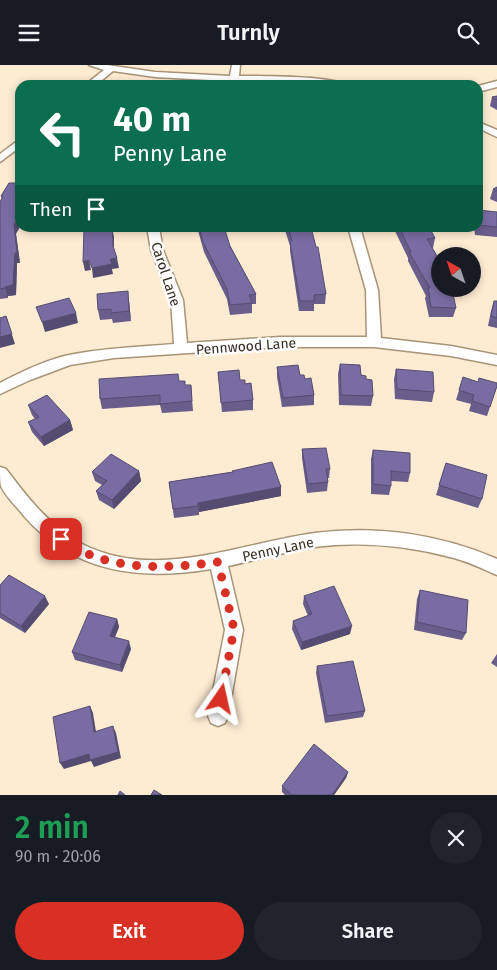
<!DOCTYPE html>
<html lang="en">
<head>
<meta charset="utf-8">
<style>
  :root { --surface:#171b24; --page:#20242c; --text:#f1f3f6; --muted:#9ea1a6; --accent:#d93025 }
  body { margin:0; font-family:"Fira Sans",sans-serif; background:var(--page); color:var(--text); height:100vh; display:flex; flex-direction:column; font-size:19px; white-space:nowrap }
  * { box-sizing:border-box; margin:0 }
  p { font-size:16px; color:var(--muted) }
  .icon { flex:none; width:28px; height:28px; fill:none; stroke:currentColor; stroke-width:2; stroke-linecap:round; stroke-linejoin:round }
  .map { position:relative; height:730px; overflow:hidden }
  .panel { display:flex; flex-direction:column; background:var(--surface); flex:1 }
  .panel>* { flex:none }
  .guide { position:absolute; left:15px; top:15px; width:468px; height:152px; border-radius:15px; box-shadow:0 2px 8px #0003; background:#0b6e4f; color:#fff; overflow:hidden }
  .needle { width:32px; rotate:320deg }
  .buttons { position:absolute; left:431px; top:182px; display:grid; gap:10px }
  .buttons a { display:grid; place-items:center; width:50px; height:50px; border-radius:50%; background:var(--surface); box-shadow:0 2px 8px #0003; font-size:25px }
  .pin { position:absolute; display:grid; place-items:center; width:42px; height:42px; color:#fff; margin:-21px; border-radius:10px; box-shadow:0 2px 8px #0006 }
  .me { position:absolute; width:55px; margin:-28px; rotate:11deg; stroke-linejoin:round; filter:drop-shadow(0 0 4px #0008) }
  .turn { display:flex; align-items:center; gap:18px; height:105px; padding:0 15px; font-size:22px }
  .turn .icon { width:65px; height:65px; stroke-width:2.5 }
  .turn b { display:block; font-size:35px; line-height:42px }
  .then { display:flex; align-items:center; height:48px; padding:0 15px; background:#0003; gap:10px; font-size:19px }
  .round { display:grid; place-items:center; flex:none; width:52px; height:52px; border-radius:26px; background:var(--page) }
  .headline { display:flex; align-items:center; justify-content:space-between; height:85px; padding:0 15px }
  h1 { font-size:30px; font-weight:600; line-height:38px; color:#1e9e55 }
  .primary-button { display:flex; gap:10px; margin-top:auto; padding:10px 15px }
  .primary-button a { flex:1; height:58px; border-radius:30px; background:var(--accent); color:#fff; font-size:20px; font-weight:600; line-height:58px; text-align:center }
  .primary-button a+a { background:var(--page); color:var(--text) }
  header { display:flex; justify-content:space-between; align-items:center; height:65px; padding:0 15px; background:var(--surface); font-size:22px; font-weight:600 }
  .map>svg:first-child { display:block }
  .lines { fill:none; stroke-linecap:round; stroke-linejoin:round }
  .street-casing { stroke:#a89377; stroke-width:3 }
  .street { fill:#fff; fill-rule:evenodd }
  .wall { fill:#685d8b }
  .shaded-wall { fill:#554c71 }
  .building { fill:#796ca2; stroke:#554c71 }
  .route { stroke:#d93025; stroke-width:9; stroke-dasharray:0 16.2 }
  .labels { text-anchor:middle; stroke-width:5; stroke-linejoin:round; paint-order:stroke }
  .street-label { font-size:14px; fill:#362d22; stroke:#fff }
</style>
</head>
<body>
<header><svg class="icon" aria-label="menu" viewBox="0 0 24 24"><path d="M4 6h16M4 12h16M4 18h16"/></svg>Turnly<svg class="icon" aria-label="search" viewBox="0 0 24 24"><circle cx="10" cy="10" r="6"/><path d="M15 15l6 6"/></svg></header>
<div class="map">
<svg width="497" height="730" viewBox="0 0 497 730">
  <rect width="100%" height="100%" fill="#fdebd2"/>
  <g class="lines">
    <!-- street casing -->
    <g class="street-casing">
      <g id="street">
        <path d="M89 0H107L155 7 230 11 232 0H240L239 11C257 11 334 11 345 20L238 16V20H228L229 16 155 12 113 6 96 20H85L104 5Z"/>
        <path d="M497 16V22L478 27V21Z"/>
        <path d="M478 57 497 65V72L478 63Z"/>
        <path d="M20 74V82L0 97V89Z"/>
        <path d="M147 162H159L163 185 183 235 187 278 280 272H367L366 225 348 162H360L378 225 381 273 451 281 497 290V300L451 291 374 282H280L114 293 70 300 30 315 0 329V318C21 307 45 295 69 290 103 283 139 282 174 279L171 235 151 185Z"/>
        <path d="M0 402 6 404C27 432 51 463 84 480 158 516 240 478 315 468 375 460 441 469 497 494V510C483 504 469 497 454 493 410 481 360 476 314 482 285 487 256 495 228 501L243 565 228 651 225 658 218 661 211 658 208 651 225 565 211 504C140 516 74 508 24 451 17 442 5 431 1 421 0 416 0 407 0 402Z"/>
      </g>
    </g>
    <!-- street -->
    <use href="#street" class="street"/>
  </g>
  <!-- wall -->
  <g class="wall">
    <path d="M497 31V45L490 41 492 32Z"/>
    <path d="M9 118 20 198H17L16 230 8 231V233L0 234V137L2 134 1 131Z"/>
    <path d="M497 122V137L490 134 493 124Z"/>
    <path d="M478 145 497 147V172L475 170 474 162H478Z"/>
    <path d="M197 162H224L230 181 256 229V239H252V248L230 250 227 234 204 187Z"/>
    <path d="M284 162H315L311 163 326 229 325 239H314V246H299L290 186V181Z"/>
    <path d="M393 162H429L435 173 433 183H432L456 243 453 252H429L425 233 426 231 408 196V193Z"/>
    <path d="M129 236 131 256 113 258 112 254 100 255 98 245Z"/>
    <path d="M494 236H497V263L488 261 491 246Z"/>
    <path d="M340 299 361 310 366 314 373 331 371 341 339 340 338 309Z"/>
    <path d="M277 302 300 310 305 314 314 330V340L282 342 277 312Z"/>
    <path d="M396 304 434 327 432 337 395 334 394 314Z"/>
    <path d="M218 307 240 315 245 319 253 335V345L222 347Z"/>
    <path d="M463 312 490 342 487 351 469 346 471 339 456 335Z"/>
    <path d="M179 316 185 320H191L193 346 162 348 160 340 102 344 100 334Z"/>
    <path d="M28 340 70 355 73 365 44 381 32 367 28 357 35 354 32 350Z"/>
    <path d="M302 384 330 404 329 413H327L328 417 327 426 307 428 302 393Z"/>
    <path d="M373 385 410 408 408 417 391 416V421L389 430 371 429V394Z"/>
    <path d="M446 398 482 434 478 443 436 430Z"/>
    <path d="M139 406 141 416 114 444 99 435 96 426 102 420 95 416 92 407Z"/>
    <path d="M232 406 281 422V431L199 447V450L174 453 169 417 232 407Z"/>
    <path d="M0 520 49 539 25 568 0 553Z"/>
    <path d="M420 525 466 568 462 575 414 565 417 534Z"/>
    <path d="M304 531 350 569 301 585 292 564 293 556 308 551 303 539Z"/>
    <path d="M117 554 119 562 115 572 131 584 122 607 75 595 72 587Z"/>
    <path d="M497 589V602L491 598Z"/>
    <path d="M317 601 365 646 363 652 325 658 316 608Z"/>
    <path d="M348 707 346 713 334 730H285L282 727V721Z"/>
  </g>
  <!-- shaded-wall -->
  <g class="shaded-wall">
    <path d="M20 148V162L16 169 20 198H17L16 230 8 231V233L5 222 14 160Z"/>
    <path d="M112 162 114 172V191L113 181Z"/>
    <path d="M117 193 119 203 112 204 113 209 93 213 92 203 110 194Z"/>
    <path d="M89 195 91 205 85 206 83 197Z"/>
    <path d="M128 226 131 256 129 246Z"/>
    <path d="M76 248 78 258 45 267 42 257Z"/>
    <path d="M6 251 15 279 0 283V272Z"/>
    <path d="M70 355 73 365 44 381 41 372Z"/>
    <path d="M139 406 141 416 114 444 112 435Z"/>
    <path d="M281 422V431L199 447 198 438Z"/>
    <path d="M45 531 49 539 25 568 21 561Z"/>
    <path d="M117 554 119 562 112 579 110 571Z"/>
    <path d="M352 561 350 569 301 585 302 577Z"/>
    <path d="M129 576 131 584 122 607 120 600Z"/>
    <path d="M90 641 93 648 97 673 94 667Z"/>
    <path d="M113 661 116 668 121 693 94 702 91 696 64 704 60 698Z"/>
    <path d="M348 707 346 713 334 730H332Z"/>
  </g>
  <!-- building -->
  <g class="building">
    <path d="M497 31V35L492 32Z"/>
    <path d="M9 118H20V148L14 160 17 188H15L13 220 5 222V223L0 224V137L3 131H1Z"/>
    <path d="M497 122V126L493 124Z"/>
    <path d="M478 145 497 147V162L478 160Z"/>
    <path d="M84 162H112L113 181 117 193 110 194 112 199 92 203 89 195 83 197Z"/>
    <path d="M199 162H224L230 181 256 229 249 230 252 238 230 240 227 224 203 177Z"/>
    <path d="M288 162H311L316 182H318L326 229 314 230V236H300L290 177 292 176Z"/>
    <path d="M399 162H429L435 173 427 174 440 196V224H452L456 243 431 242 428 223H430L409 187H411Z"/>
    <path d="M128 226 129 246 111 248V244L98 245 97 229Z"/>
    <path d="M69 233 76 248 42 257 36 242Z"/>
    <path d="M494 236H497V253L491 251Z"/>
    <path d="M6 251 12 269 0 272V253Z"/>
    <path d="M340 299 360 300 361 310 366 311V314L372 315 373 331 341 330Z"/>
    <path d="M298 300 300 310H304L305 314 311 313 314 330 283 333 277 302Z"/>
    <path d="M396 304 433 307 434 327 397 324Z"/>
    <path d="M239 305 240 315H245V319L251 318 253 335 221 338 218 307Z"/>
    <path d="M178 309 179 316H185V320H191L192 336 160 339V330L100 334 99 314Z"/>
    <path d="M463 312 478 317 479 313 497 318V321L490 342 472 336 474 330 459 325Z"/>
    <path d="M47 330 70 355 41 372 28 357 39 352 28 340Z"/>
    <path d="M326 383 330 404H326L328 417 308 419 302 384Z"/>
    <path d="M373 385 410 388V408L391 406V421L373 419Z"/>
    <path d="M111 389 139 406 112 435 96 426 107 416 92 407Z"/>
    <path d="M272 397 281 422 198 438V441L173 444 169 417 233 407 232 406Z"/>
    <path d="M446 398 487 410 482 434 439 420Z"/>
    <path d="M9 510 45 531 21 561 0 548V520Z"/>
    <path d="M334 521 352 561 302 577 293 556 312 549 304 531Z"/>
    <path d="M420 525 468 535 466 568 417 557Z"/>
    <path d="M89 547 117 554 110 571 129 576 120 600 72 587Z"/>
    <path d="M353 596 365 646 327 651 317 601Z"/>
    <path d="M90 641 94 667 113 661 118 687 90 695 89 689 60 698 53 652Z"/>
    <path d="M314 679 348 707 332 730H292L282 721Z"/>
    <path d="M154 725 162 730H151Z"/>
    <path d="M120 726 125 730H118Z"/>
  </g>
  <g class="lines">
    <!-- route -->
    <path class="route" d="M61 474C107 507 164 504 218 497L234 564 221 634"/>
  </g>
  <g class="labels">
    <!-- street labels -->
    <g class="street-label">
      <text transform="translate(166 209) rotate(72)" y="5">Carol Lane</text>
      <text transform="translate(246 281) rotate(-4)" y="5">Pennwood Lane</text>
      <text transform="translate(278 484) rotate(-12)" y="5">Penny Lane</text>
    </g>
  </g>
</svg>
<div class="buttons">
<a><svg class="needle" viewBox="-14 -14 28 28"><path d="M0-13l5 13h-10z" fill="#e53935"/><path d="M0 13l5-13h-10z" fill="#9ea1a6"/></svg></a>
</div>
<div class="pin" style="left:61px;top:474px;background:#d93025"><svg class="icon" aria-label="arrive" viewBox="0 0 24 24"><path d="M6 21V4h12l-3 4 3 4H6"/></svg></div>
<svg class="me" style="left:221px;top:634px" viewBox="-20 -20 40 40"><path d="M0-17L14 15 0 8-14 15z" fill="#d93025" stroke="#fff" stroke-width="4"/></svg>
<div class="guide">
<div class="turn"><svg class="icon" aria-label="left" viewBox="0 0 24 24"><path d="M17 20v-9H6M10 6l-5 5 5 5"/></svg><div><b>40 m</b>Penny Lane</div></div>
<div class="then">Then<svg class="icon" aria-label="arrive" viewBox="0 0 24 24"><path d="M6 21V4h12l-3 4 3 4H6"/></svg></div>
</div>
</div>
<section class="panel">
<div class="headline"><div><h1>2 min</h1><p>90 m · 20:06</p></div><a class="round"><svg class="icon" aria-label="close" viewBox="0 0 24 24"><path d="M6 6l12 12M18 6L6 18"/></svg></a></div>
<div class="primary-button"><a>Exit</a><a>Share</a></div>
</section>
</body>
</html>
